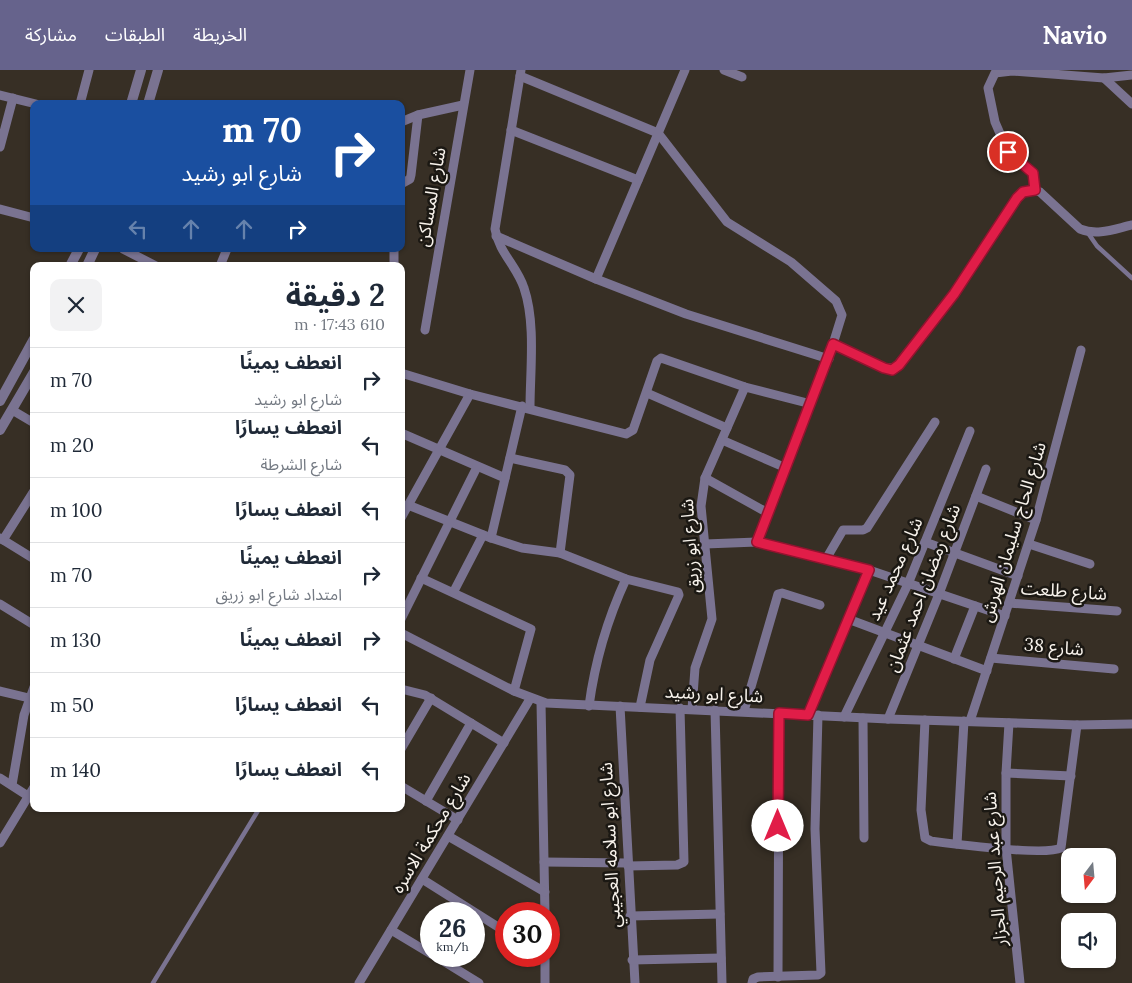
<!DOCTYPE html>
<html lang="ar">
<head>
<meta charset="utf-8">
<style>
  :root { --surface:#fff; --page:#f2f2f3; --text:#1f2937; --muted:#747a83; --line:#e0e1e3; --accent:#66638c }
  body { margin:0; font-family:Lora,"Noto Sans Arabic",serif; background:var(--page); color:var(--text); direction:rtl; height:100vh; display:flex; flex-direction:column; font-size:19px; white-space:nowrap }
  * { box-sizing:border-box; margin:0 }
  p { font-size:16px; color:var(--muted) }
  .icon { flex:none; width:28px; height:28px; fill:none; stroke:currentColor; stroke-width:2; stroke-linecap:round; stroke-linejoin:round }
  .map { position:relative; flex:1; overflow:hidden; direction:ltr }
  .side { position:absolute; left:30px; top:192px; width:375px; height:550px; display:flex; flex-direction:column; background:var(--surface); border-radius:10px; box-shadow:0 1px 4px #0004; direction:rtl }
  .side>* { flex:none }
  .guide { position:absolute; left:30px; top:30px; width:375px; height:152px; border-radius:10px; box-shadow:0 1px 4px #0004; direction:rtl; background:#1a4fa0; color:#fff; overflow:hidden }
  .needle { width:32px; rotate:196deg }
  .fabs { position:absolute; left:1061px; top:778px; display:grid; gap:10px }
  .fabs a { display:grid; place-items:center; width:55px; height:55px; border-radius:10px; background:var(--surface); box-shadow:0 1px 4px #0004; font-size:25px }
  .speed { position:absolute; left:420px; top:832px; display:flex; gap:10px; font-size:25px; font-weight:700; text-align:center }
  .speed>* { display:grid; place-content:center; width:65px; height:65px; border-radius:50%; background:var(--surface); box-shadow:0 1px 4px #0004; line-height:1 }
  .speed small { font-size:12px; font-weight:400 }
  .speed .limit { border:8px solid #d22; background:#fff; color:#111 }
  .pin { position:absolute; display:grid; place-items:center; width:42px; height:42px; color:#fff; margin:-21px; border:2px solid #fff; border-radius:50%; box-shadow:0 1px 5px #0007 }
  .me { position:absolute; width:55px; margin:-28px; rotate:0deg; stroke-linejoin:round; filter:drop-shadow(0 0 4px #0008) }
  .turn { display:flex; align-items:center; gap:18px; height:105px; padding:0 20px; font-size:22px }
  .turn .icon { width:65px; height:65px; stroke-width:2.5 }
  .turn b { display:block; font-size:35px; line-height:42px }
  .lanes { display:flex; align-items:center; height:48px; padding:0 20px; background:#0003; justify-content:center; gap:25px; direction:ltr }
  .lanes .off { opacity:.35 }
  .round { display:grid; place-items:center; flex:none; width:52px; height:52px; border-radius:10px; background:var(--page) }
  .summary { display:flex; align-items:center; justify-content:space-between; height:85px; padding:0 20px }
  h1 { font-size:30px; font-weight:700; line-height:38px }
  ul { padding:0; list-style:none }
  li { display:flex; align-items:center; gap:15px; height:65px; padding:0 20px; border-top:1px solid var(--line) }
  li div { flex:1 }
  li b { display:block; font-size:19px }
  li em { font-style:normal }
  header { display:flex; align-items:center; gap:30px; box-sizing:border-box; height:70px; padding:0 25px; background:var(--accent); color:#fff }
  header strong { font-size:24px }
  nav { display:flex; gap:28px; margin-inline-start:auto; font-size:18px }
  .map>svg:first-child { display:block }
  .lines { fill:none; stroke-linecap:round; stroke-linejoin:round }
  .service { stroke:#7a7391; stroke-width:4.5 }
  .minor { stroke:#7a7391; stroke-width:9 }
  .tertiary { stroke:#7a7391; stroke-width:10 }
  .route-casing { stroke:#92132f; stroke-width:12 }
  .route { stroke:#e11d48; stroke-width:9 }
  .labels { text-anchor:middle; stroke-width:5; stroke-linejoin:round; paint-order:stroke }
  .street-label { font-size:18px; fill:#f8f3ec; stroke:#1b1813 }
</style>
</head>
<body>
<header>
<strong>Navio</strong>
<nav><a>الخريطة</a><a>الطبقات</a><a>مشاركة</a></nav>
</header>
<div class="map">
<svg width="1132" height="913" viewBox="0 0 1132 913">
  <rect width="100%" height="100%" fill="#372f25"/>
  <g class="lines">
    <!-- service -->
    <g class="service">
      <path d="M1088 163 1097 176 1132 208"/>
      <path d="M153 913 259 739"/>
    </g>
    <!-- minor -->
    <g class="minor">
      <path d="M521 0 495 159C499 183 517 196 524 218 536 253 530 301 530 338"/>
      <path d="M724 0 742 7"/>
      <path d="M520 6 658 63 727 152 791 192 836 231 842 245 833 274 757 472"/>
      <path d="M1104 8 1132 34"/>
      <path d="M0 25 36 34"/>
      <path d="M80 34 89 0"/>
      <path d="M401 52 418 45 463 35"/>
      <path d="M511 60 638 110"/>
      <path d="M0 77 13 28"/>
      <path d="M401 114 410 109 411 105 418 45"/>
      <path d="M1035 120 1033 103 1008 82 995 52 988 18 995 3 1012 1 1104 8 1132 5"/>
      <path d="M0 139 34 148"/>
      <path d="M496 166 596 209 686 244 829 289"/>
      <path d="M123 179 156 196"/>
      <path d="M394 179V196"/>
      <path d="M220 196 227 179"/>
      <path d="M596 209 685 0"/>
      <path d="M425 260 470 0"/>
      <path d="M833 274 884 298H895L955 224 1017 128C1024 121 1030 118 1040 122L1080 159C1098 166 1114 159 1132 155"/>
      <path d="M401 303 470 324 626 364 633 360 657 291 661 288 745 317 811 334"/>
      <path d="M647 323 727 358"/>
      <path d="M12 340 34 353"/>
      <path d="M401 363 505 408"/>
      <path d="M722 370 786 398"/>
      <path d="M510 388 565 400 570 405 560 483"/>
      <path d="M705 408 768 443"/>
      <path d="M976 426 1036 450"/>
      <path d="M408 435 491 468 522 478 560 483 626 509 678 522 679 525 650 590 640 637"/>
      <path d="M401 448 470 324"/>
      <path d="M0 468 34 489"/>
      <path d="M491 468 522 336"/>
      <path d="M3 470 34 421"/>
      <path d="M925 472 1018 506"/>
      <path d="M705 474 757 472 869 500 1005 546"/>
      <path d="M1029 474 1090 494"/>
      <path d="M826 489 843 460H863L867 458 935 352"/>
      <path d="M421 508 531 559 514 621"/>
      <path d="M454 521 483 465"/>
      <path d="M1009 533 1117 541"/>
      <path d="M0 534 34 555"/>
      <path d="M401 549 477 397"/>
      <path d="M848 549 987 601"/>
      <path d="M401 563 514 621 546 633 888 649 1077 655 1132 654"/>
      <path d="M991 588 1114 599"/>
      <path d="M954 589 975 536"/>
      <path d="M401 619 425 625 504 673"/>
      <path d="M0 621 29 628"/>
      <path d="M541 632 545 844"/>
      <path d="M589 636C595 591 607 550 626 509"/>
      <path d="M620 636 635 913"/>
      <path d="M692 639 695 598 712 549 701 436 705 408 745 317"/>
      <path d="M715 640 722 913"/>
      <path d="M744 641 778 524 782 523 820 535"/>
      <path d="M808 645 869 500"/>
      <path d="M844 647 908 514 970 361"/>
      <path d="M863 648 864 768"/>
      <path d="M888 649 939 524 986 399"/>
      <path d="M925 650 921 740 925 768 931 771C954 774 1045 786 1061 778L1077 655"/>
      <path d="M970 651 1036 450 1081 280"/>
      <path d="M1009 653 1006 703V778L1020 913"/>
      <path d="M401 679 431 628"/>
      <path d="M1006 703 1071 706"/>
      <path d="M0 708 28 726"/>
      <path d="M12 715 24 645 34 617"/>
      <path d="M401 716 458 750"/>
      <path d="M426 731 471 653"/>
      <path d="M448 766 545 822"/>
      <path d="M0 773 34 717"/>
      <path d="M957 774 964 651"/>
      <path d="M544 792 628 793"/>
      <path d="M628 796 677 795 684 792 680 638"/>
      <path d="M422 809 506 862"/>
      <path d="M630 846 720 844"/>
      <path d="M391 860 431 884"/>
      <path d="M435 886 479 913"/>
      <path d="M632 890 721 888"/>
      <path d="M778 907 779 643"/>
      <path d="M359 913 530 629"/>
      <path d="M545 913V886"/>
      <path d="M752 913 753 909 758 907 818 905 821 903 815 759 818 645"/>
    </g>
    <!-- tertiary -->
    <g class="tertiary">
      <path d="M131 34 141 0"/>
      <path d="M148 34 158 0"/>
      <path d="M70 196 79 179"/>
      <path d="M87 196 95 179"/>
      <path d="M0 331 34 269"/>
      <path d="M0 360 34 302"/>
    </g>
  </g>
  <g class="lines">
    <!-- route casing -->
    <g class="route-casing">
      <path id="route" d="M778 756 779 643 808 645 869 500 757 472 833 274 884 298 892 300 899 295 954 224 1017 128 1023 122 1035 120 1033 103 1008 82"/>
    </g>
    <!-- route -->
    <use href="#route" class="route"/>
  </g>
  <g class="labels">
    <!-- street labels -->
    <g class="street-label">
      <text transform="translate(431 127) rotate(-80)" y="6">شارع المساكن</text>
      <text transform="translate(1013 462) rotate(-73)" y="6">شارع الحاج سليمان الهرش</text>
      <text transform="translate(690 476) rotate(-94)" y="6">شارع ابو زريق</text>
      <text transform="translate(895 499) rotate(-66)" y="6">شارع محمد عيد</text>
      <text transform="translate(923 518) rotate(-69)" y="6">شارع رمضان احمد عثمان</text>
      <text transform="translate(1064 521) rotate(4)" y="6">شارع طلعت</text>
      <text transform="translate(1054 577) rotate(5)" y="6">شارع 38</text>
      <text transform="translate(714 624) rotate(3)" y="6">شارع ابو رشيد</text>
      <text transform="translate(431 763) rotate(-59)" y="6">شارع محكمة الاسره</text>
      <text transform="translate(610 775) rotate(-93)" y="6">شارع ابو سلامه العجيبي</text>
      <text transform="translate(995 799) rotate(-94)" y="6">شارع عبد الرحيم الجزار</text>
    </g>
  </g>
</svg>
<div class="fabs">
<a><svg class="needle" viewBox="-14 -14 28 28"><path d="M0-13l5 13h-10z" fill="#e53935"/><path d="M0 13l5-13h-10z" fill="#747a83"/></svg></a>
<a><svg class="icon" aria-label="sound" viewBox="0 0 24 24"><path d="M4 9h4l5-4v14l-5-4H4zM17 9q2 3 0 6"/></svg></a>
</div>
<div class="speed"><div>26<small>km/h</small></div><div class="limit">30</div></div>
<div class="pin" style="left:1008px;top:82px;background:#d93025"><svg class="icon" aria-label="arrive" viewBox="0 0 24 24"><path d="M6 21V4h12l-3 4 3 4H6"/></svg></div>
<svg class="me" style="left:778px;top:756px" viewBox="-20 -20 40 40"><circle r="19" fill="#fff"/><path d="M0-13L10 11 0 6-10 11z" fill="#e11d48"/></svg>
<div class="guide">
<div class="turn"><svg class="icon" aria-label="right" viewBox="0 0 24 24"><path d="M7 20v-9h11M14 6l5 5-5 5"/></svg><div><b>70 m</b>شارع ابو رشيد</div></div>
<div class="lanes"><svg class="icon off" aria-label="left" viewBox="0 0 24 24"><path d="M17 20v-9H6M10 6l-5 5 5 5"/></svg><svg class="icon off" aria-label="ahead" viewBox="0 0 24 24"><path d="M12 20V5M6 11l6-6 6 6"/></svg><svg class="icon off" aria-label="ahead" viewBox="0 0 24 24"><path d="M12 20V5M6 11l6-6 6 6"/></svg><svg class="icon" aria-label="right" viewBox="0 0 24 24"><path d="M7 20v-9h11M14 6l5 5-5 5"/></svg></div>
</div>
<section class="side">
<div class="summary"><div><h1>2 دقيقة</h1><p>610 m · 17:43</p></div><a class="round"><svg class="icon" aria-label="close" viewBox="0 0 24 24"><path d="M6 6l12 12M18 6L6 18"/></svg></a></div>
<ul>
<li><svg class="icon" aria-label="right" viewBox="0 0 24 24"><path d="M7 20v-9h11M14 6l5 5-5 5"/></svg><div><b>انعطف يمينًا</b><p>شارع ابو رشيد</p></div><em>70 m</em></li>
<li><svg class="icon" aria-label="left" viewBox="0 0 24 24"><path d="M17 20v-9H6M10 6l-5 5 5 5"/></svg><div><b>انعطف يسارًا</b><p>شارع الشرطة</p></div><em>20 m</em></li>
<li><svg class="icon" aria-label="left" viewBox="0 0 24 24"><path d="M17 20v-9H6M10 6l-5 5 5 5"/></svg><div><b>انعطف يسارًا</b></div><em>100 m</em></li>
<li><svg class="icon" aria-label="right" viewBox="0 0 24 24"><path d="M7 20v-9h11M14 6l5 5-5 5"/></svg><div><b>انعطف يمينًا</b><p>امتداد شارع ابو زريق</p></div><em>70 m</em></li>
<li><svg class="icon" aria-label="right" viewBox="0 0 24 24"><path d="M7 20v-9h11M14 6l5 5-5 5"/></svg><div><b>انعطف يمينًا</b></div><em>130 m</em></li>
<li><svg class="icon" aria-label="left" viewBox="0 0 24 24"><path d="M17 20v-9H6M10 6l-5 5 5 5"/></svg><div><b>انعطف يسارًا</b></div><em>50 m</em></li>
<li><svg class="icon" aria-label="left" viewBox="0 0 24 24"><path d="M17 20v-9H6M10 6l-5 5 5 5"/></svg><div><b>انعطف يسارًا</b></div><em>140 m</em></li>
</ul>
</section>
</div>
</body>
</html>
